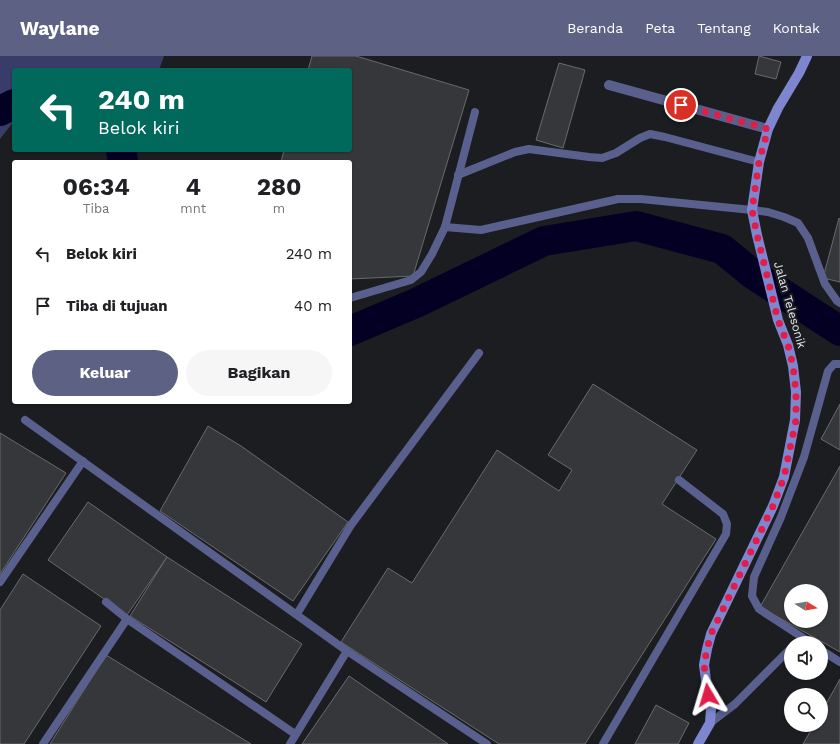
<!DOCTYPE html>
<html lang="id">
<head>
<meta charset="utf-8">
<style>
  :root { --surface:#fff; --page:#f6f6f6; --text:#202124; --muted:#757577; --accent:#5d6285 }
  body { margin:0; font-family:"Work Sans",sans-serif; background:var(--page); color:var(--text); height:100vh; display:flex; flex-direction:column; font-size:15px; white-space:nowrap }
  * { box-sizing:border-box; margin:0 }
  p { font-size:13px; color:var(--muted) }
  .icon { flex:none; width:22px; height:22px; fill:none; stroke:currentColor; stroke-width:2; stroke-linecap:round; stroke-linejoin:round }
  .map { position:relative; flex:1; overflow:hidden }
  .drawer { position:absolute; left:12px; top:104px; width:340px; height:244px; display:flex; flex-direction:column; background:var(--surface); border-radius:4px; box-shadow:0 1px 3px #0004 }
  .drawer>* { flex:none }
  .top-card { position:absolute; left:12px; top:12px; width:340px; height:84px; border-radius:4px; box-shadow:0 1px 3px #0004; background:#00695c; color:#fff; overflow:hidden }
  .needle { width:26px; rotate:101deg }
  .tools { position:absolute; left:784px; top:528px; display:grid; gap:8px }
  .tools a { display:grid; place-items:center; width:44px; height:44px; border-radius:50%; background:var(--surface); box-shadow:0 1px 3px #0004; font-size:20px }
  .pin { position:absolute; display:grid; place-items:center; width:34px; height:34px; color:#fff; margin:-17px; border:2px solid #fff; border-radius:50%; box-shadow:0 1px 4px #0007 }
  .me { position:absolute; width:44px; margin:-22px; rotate:353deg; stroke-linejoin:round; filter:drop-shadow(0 0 3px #0008) }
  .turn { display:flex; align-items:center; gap:14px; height:84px; padding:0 20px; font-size:18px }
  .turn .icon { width:52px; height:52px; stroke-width:2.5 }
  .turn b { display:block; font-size:28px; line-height:34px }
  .eta { display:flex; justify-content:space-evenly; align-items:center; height:68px; text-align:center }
  .eta b { font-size:24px; font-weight:700; line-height:28px }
  .button { display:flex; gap:8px; margin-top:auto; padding:8px 20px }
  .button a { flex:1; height:46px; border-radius:24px; background:var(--accent); color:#fff; font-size:16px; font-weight:700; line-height:46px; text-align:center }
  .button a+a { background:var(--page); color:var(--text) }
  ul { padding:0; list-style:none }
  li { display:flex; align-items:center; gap:12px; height:52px; padding:0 20px }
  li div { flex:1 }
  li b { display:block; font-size:15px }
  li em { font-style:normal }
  header { display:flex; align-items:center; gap:24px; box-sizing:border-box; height:56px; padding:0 20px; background:var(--accent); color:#fff }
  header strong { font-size:19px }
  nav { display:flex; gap:22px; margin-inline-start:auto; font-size:14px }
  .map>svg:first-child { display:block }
  .green { fill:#383c69 }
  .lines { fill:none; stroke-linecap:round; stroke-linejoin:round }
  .river { stroke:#040023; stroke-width:30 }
  .building { fill:#36373b; stroke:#696a6f; fill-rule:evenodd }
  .lane { stroke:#5a608e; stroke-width:8 }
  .street { stroke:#5a608e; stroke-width:10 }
  .secondary { stroke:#7e86d0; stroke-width:10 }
  .route { stroke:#e11d48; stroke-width:7; stroke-dasharray:0 12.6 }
  .labels { text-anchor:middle; stroke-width:4; stroke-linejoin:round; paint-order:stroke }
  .street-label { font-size:12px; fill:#e5e6e9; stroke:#1c1d21 }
</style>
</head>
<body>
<header>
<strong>Waylane</strong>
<nav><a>Beranda</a><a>Peta</a><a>Tentang</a><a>Kontak</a></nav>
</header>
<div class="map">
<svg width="840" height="688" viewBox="0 0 840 688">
  <rect width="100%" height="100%" fill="#1c1d21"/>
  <!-- green -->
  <path class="green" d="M0 0H164L159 14H14V65L0 83Z"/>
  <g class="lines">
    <!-- river -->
    <g class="river">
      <path d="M0 55 14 48"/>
      <path d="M121 94 123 106"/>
      <path d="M350 275 416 247 544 185 636 170 722 193 754 219 840 275"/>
    </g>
  </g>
  <!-- building -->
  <g class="building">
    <path d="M312 0H356L469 34 413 220 350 223V106H281L284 94H350V14H308Z"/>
    <path d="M759 0 781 6 776 23 755 18Z"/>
    <path d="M559 7 585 14 563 92 536 84Z"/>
    <path d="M839 162 840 163V226L823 222Z"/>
    <path d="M593 328 697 394 662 448 716 483 585 688H499L341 586 388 512 412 527 497 394 559 435 572 414 548 399Z"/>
    <path d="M840 348V394L821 383Z"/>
    <path d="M208 370 241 390 348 466 293 545 160 455Z"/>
    <path d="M0 377 66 417 0 518Z"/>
    <path d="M840 410V596L760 551ZM791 535H821V565H791Z"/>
    <path d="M88 446 167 501 127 559 48 504Z"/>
    <path d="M167 501 302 588 266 646 130 560Z"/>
    <path d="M23 518 101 570 24 688H0V554Z"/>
    <path d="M106 599 251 688H50Z"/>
    <path d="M349 620 448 688H302Z"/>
    <path d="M840 623V688H803L814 669H821V657Z"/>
    <path d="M656 649 689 667 678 688H635Z"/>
  </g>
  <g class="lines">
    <!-- lane -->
    <g class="lane">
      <path d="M475 56 445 171 481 174 618 143H641L752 154 768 156 784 161 798 167 808 182 825 228 837 245 840 247"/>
      <path d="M458 119 515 96 529 93 589 101 602 102 616 97 640 82 650 78 665 81 759 106"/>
      <path d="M350 242 411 224 421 216 432 198 445 171"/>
      <path d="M25 364 347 595 487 688"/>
      <path d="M0 526 83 405"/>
      <path d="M106 546 127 563 295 678"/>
      <path d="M297 558 351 469 479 297"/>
      <path d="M811 587 759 553 752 540 754 521 781 461 804 401 828 315 834 308H840"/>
      <path d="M821 594 840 606"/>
      <path d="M710 667 735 648 791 592"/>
      <path d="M43 688 127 563"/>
      <path d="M290 688 347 595"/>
      <path d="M603 688 726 478 727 468 723 458 679 424"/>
    </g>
    <!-- street -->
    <path class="street" d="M609 29 768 73"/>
    <!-- secondary -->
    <path class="secondary" d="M698 688 710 667 711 653 708 639 704 609 707 593 711 578 773 450 784 421 795 364 796 336 793 310 788 289 778 264 757 179 752 154 759 106 768 73 778 52 799 17 807 0"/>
  </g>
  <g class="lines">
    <!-- route -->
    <path class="route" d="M681 49 768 73 759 106 752 154 757 179 778 264 788 289 793 310 796 336V364L784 421 773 450 711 578 707 593 704 609 708 639"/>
  </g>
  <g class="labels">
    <!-- street labels -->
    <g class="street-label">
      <text transform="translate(790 249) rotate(74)" y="4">Jalan Telesonik</text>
    </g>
  </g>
</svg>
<div class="tools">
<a><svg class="needle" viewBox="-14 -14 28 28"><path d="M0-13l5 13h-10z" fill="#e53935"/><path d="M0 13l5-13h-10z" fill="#757577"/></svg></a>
<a><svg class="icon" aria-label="sound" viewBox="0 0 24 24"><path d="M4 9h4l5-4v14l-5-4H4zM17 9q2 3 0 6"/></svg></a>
<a><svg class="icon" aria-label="search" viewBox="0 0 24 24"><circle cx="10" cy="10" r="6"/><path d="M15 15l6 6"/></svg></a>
</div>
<div class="pin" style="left:681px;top:49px;background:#d93025"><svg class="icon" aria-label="arrive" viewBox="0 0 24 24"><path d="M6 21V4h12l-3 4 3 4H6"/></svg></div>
<svg class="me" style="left:708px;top:639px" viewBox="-20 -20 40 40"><path d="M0-17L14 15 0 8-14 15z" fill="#e11d48" stroke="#fff" stroke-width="4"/></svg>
<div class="top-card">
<div class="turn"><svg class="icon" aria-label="left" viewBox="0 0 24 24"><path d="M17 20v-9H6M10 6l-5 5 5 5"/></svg><div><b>240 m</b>Belok kiri</div></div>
</div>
<section class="drawer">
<div class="eta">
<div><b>06:34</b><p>Tiba</p></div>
<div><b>4</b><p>mnt</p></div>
<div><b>280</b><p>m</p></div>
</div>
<ul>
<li><svg class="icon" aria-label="left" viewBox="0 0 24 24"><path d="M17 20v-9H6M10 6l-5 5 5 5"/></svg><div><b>Belok kiri</b></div><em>240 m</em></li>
<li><svg class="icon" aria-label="arrive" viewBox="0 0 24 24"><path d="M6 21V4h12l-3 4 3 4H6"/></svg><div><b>Tiba di tujuan</b></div><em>40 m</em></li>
</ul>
<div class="button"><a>Keluar</a><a>Bagikan</a></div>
</section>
</div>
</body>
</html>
